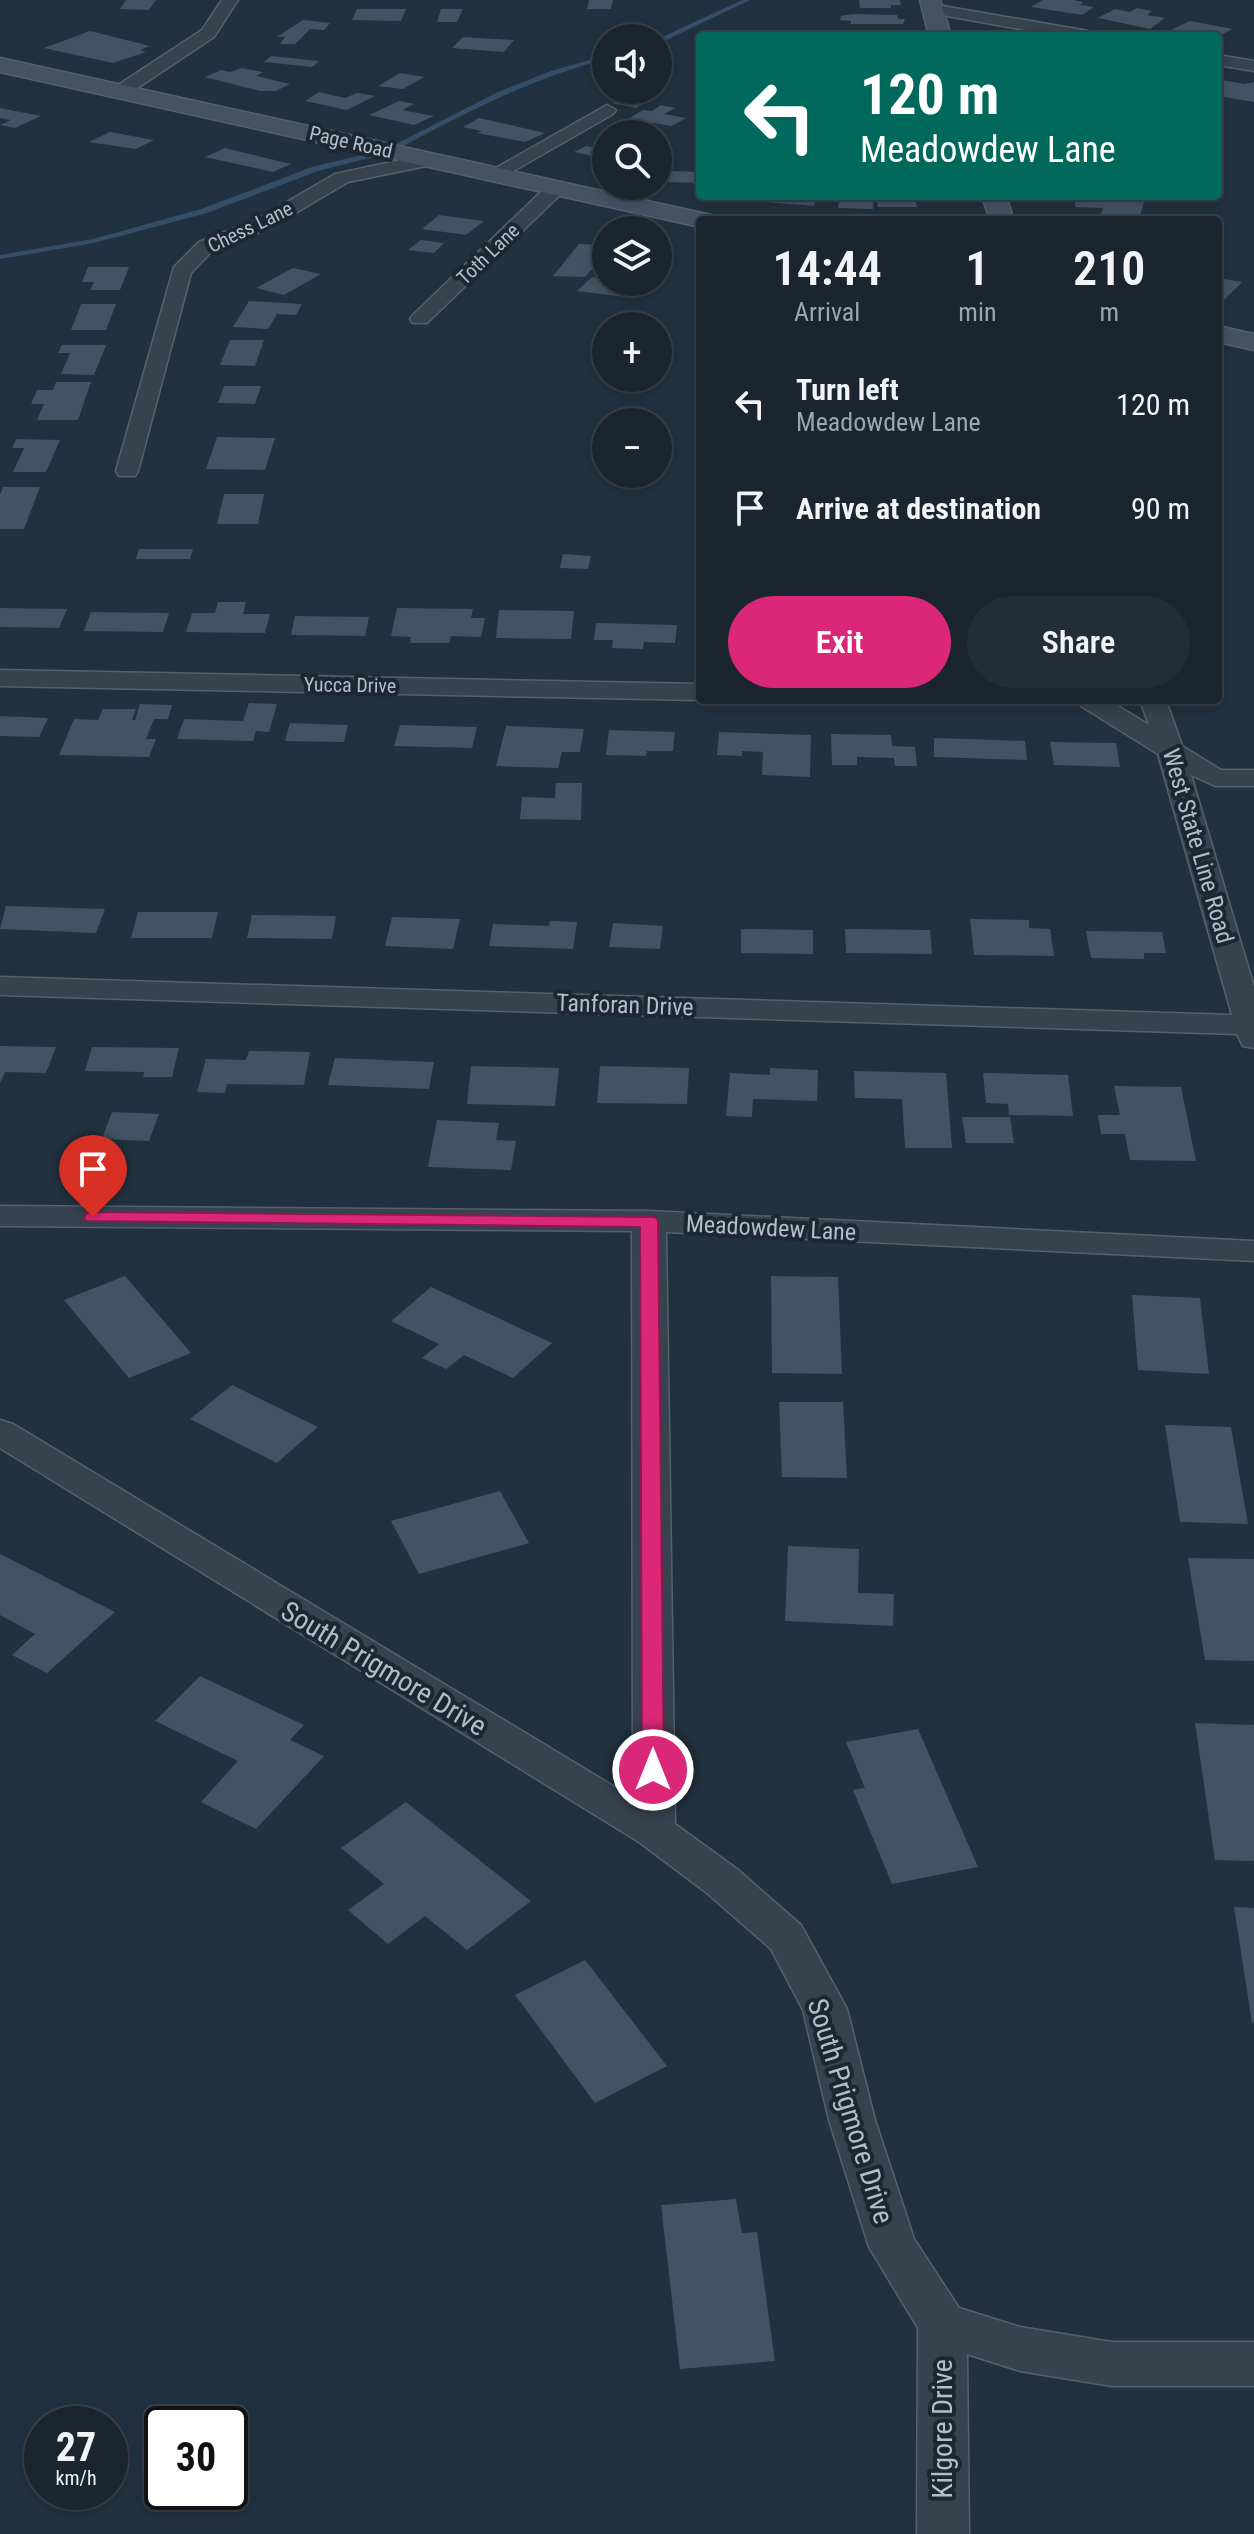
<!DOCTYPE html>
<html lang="en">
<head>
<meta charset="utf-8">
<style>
  :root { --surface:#1a252f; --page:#232d37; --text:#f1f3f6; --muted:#9fa5aa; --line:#38424b; --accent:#db2777 }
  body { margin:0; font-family:"Roboto Condensed",sans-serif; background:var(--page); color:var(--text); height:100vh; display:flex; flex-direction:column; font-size:30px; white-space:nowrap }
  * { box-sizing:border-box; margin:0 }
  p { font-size:26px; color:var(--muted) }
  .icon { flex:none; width:44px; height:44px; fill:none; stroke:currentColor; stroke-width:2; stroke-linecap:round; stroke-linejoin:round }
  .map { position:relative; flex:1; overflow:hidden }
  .drawer { position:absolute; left:696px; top:216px; width:526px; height:488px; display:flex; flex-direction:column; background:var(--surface); border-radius:8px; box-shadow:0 4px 12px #0003,0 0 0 2px var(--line) }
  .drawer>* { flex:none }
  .banner { position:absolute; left:696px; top:32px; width:526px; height:168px; border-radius:8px; box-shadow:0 4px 12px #0003,0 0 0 2px var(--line); background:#00695c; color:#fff; overflow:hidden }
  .tools { position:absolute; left:592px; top:24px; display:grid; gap:16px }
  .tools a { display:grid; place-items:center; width:80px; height:80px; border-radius:50%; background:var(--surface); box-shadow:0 4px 12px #0003,0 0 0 2px var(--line); font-size:40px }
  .speed { position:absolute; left:24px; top:2406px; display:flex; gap:16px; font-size:40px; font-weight:700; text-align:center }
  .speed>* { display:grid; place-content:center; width:104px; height:104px; border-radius:50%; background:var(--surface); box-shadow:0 4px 12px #0003,0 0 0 2px var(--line); line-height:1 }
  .speed small { font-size:20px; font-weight:400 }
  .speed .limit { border:4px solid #111; border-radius:12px; background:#fff; color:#111 }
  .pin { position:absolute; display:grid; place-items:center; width:68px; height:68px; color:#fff; margin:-82px -34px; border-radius:50% 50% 50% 0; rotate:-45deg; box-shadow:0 0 8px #0007 }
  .pin .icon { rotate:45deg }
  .me { position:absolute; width:88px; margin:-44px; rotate:0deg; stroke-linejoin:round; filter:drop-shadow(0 0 6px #0008) }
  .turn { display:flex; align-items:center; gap:28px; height:168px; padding:0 32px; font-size:36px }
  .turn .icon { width:104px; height:104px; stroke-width:2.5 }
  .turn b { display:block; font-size:56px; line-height:68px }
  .eta { display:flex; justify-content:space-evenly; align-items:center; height:136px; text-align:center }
  .eta b { font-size:48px; font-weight:600; line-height:56px }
  .primary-button { display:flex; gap:16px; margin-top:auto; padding:16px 32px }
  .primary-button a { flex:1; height:92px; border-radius:48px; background:var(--accent); color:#fff; font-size:32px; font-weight:600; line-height:92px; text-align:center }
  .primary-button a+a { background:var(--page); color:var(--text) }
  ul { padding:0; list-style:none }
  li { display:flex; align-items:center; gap:24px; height:104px; padding:0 32px }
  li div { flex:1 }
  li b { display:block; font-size:30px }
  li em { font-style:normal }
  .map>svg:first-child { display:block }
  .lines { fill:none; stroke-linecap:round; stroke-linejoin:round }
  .stream { fill:#354d67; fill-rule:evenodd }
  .building { fill:#435363 }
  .street-casing { stroke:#55606d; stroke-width:3 }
  .secondary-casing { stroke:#55606d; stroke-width:3 }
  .street { fill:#37424f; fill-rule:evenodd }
  .secondary { fill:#445262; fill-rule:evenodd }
  .route { fill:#db2777; stroke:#8e194d; stroke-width:2 }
  .labels { text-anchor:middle; stroke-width:8; stroke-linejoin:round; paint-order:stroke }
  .far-street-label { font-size:20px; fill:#b3bdca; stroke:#1c2734 }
  .street-label { font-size:24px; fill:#b3bdca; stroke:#1c2734 }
  .near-street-label { font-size:28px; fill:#b3bdca; stroke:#1c2734 }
</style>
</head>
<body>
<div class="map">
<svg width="1254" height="2534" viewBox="0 0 1254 2534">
  <rect width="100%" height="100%" fill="#22313f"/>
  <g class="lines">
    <!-- stream -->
    <g class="stream">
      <path d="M742 0H750L658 44V39Z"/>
      <path d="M606 55V59C534 78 468 111 403 146L396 144 498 92 551 71Z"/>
      <path d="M370 153H373V157L318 171 207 213 94 243 0 259V255L93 239 201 209 312 167Z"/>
    </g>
  </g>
  <!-- building -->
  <g class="building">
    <path d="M126 0H156L149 10 120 9Z"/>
    <path d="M589 0H613L611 9H587Z"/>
    <path d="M859 0H900L901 5H891V8H860Z"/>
    <path d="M1043 0H1074L1083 2 1080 5 1094 7 1082 15 1031 7Z"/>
    <path d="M1137 8 1152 11 1147 15 1165 18 1150 29 1098 18 1115 9 1130 12Z"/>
    <path d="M357 9H406L401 21 352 20Z"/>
    <path d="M441 9H463L457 22H437Z"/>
    <path d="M853 14 897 15 898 19H905L903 24H851V21L840 20 841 16Z"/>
    <path d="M303 20 330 23 324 30 310 29 295 44H280L285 37H277Z"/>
    <path d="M1190 21 1232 29 1219 36 1169 31Z"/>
    <path d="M90 31 150 46 140 50 146 52 113 63 44 48Z"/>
    <path d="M463 37 514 40 504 52 452 48Z"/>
    <path d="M271 56 319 61 312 67 264 62Z"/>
    <path d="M242 68 263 72 256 76 290 84 276 91H260L205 77 221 70 230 72Z"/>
    <path d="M400 73 424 77 403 89 378 86Z"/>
    <path d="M1218 75 1224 77 1221 80 1245 84 1254 82V102L1218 96Z"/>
    <path d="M319 92 345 98 357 93 375 96 347 110 305 101Z"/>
    <path d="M628 95 651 99 636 108 612 103Z"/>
    <path d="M399 101 414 104 402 110 434 116 414 125 369 115Z"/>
    <path d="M661 105 675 108 664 114 686 118 672 126 628 119 643 110 652 111Z"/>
    <path d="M0 108 41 116 15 128 0 125 11 120 0 118Z"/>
    <path d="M479 118 545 133 525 142 477 133 482 131 463 127Z"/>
    <path d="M110 132 154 140 136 149 89 142Z"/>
    <path d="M586 146 606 150V159L574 152Z"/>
    <path d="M225 148 291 164 273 172 205 157Z"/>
    <path d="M672 171 700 172V183L668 182Z"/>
    <path d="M755 196H818L814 206 752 201Z"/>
    <path d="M839 196 874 197 873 209 838 208Z"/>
    <path d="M876 196H915L917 207H878Z"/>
    <path d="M1086 196H1106L1145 199 1140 216 1101 214 1103 208 1075 207V199Z"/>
    <path d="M439 215 484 221 466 235 422 229Z"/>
    <path d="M421 240 444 243 434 253 408 250Z"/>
    <path d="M579 244 602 245 599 249 606 250V267L595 266 585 277 553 276Z"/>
    <path d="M88 267H129L120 290H90L94 282H82Z"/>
    <path d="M293 268 321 274 284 295 256 288Z"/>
    <path d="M592 277 606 279V282L647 284 634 298 577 291Z"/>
    <path d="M1218 278 1242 282 1220 304 1218 303Z"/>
    <path d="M249 301 302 304 296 315 277 314 268 329 233 327Z"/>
    <path d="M81 304H116L106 330H71Z"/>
    <path d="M230 340H264L255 366 220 365Z"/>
    <path d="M62 345H106L94 375 61 374 70 353H58Z"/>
    <path d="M56 382H91L78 420H37L44 404H31L37 390H53Z"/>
    <path d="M224 386H261L255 404 218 403Z"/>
    <path d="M217 437 275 438 265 470 206 469Z"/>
    <path d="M16 439 60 440 46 472H13L24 448H12Z"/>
    <path d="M3 487H40L24 529H0V495Z"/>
    <path d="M224 494H264L258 524H217Z"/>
    <path d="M139 549H193L190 559H136Z"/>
    <path d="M563 554 591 556 588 569 560 568Z"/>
    <path d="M218 602H246L243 614H270L265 633 186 632 192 613H215Z"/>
    <path d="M0 608 67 609 59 628 0 627Z"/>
    <path d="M397 608 473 609 471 618H485L481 637 451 636 449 643H410L411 637 391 636Z"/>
    <path d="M499 610 574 611 571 639 496 638Z"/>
    <path d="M91 612 169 613 163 632 84 631Z"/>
    <path d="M295 616 369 617 365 636 291 635Z"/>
    <path d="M596 623 677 625 675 643 644 642 643 649 612 648 613 640H594Z"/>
    <path d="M249 703 277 704 269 732 256 731 253 741 177 739 184 719 243 721Z"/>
    <path d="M140 704 172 705 168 719H154L146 739H156L149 757 59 755 74 719 98 720 103 709H136L132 720H135Z"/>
    <path d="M0 716 48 718 39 737 0 736Z"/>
    <path d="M290 723 348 725 344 742 285 741Z"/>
    <path d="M400 725 477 727 472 748 394 746Z"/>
    <path d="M506 726 584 729 580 752H562L558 768 496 766Z"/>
    <path d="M609 730 675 732 673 751H647L646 756 606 755Z"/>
    <path d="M719 732 811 735 810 777 762 775 763 752 742 751V756L717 755Z"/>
    <path d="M831 734 891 735 892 746 915 747 917 766H895L894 758 857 757V765H832Z"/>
    <path d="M934 738 1025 741 1027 760 934 757Z"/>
    <path d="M1050 742 1116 743 1120 767 1054 765Z"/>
    <path d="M556 783H582L581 820 520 819 522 797 555 798Z"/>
    <path d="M6 906 105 909 96 933 0 929Z"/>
    <path d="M138 912H218L212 938H131Z"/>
    <path d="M252 915 336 916 332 939 247 938Z"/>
    <path d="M392 917 460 919 453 949 385 946Z"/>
    <path d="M970 919 1029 920V928L1050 929 1054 956 974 955Z"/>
    <path d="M550 921 577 922 573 949 489 946 493 924 549 926Z"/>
    <path d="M613 923 663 926 660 949 609 947Z"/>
    <path d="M741 929 813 930V954L741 953Z"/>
    <path d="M845 929 930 930 932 954 846 953Z"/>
    <path d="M1086 931 1162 932 1166 953H1144V959L1091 958Z"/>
    <path d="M0 1046 56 1047 46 1073 5 1072 0 1083Z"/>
    <path d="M92 1047 179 1048 172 1077H143L144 1072 85 1071Z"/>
    <path d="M249 1051 310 1052 304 1085 227 1084 225 1093 197 1092 206 1059 246 1060Z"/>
    <path d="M335 1058 434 1062 429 1089 328 1085Z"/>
    <path d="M471 1066 559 1068 555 1106 467 1104Z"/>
    <path d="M600 1066 689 1068 687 1104 597 1103Z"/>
    <path d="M770 1068 818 1070 817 1101 753 1099 752 1117 726 1116 730 1073 770 1075Z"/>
    <path d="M854 1071 946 1073 952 1148H905L902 1099 855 1098Z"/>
    <path d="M983 1073 1068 1075 1073 1116 1009 1115 1008 1104 986 1103Z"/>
    <path d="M1114 1086 1181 1087 1196 1161 1130 1160 1125 1134H1101L1098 1115H1120Z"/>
    <path d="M112 1112 159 1114 149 1141 102 1139Z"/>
    <path d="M962 1117H1010L1014 1143H966Z"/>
    <path d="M437 1120 499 1123 496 1140 516 1141 511 1170 428 1167Z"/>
    <path d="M125 1276 191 1353 129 1378 64 1300Z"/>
    <path d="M771 1276 838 1277 842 1374 772 1373Z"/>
    <path d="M431 1287 552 1343 513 1378 464 1355 446 1369 422 1358 439 1344 391 1321Z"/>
    <path d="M1132 1295 1200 1298 1209 1374 1138 1370Z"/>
    <path d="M232 1385 318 1427 277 1463 190 1419Z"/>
    <path d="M779 1402H843L847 1478 782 1477Z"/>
    <path d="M1165 1425 1231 1427 1248 1524 1180 1522Z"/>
    <path d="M500 1491 529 1543 419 1574 391 1521Z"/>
    <path d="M788 1546 859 1549 858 1593 894 1594 893 1626 785 1621Z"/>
    <path d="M0 1554 115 1612 47 1673 12 1655 35 1634 0 1615Z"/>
    <path d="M1188 1558 1254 1559V1661L1205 1660Z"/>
    <path d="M200 1676 304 1725 290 1740 324 1756 256 1829 201 1802 238 1761 155 1721Z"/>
    <path d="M1195 1723 1254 1725V1861L1215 1860Z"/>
    <path d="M918 1729 978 1867 892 1884 853 1790 865 1788 846 1742Z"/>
    <path d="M406 1802 531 1901 467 1950 425 1916 388 1944 348 1910 384 1884 341 1848Z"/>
    <path d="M1234 1907 1254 1908V2022L1252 2023Z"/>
    <path d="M585 1960 667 2066 595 2103 515 1995Z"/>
    <path d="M736 2199 742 2233 757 2232 775 2361 680 2369 661 2205Z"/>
  </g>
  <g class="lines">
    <!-- street casing -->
    <g class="street-casing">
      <g id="street">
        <path d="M222 0H238L214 37 127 95H115L112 91 115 87 202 30Z"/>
        <path d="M931 4 1088 31 1096 36H1059L925 12V6Z"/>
        <path d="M1218 55 1254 61V71L1218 65Z"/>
        <path d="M607 105 616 110 613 114 503 177H489L487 173Z"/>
        <path d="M429 154 438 160 436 164 348 182 270 228 213 250 191 273 138 471 135 476H119L116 471 174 267 199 242 256 220 335 174Z"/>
        <path d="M556 182 563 184 565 188 563 192 427 323H413L410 319 413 315 549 184Z"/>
        <path d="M0 670 700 684V700L0 686Z"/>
        <path d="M1077 700H1108L1149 725 1140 700H1166L1182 746 1221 770H1254V786H1215L1191 775 1254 987V1048L1243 1046 1237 1034 0 995V977L1232 1015 1158 754 1081 706Z"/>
        <path d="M0 1206 649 1211 1254 1241V1261L666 1232 675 1824 737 1869 801 1925 847 2009 875 2120 914 2239 959 2308 1020 2327 1112 2342H1254V2386H1112L1020 2371 967 2354 969 2534H917L918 2328 869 2247 829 2120 803 2010 771 1949 707 1893 639 1842 0 1448V1420L13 1424 633 1798 632 1231 0 1226Z"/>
      </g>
    </g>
    <!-- secondary casing -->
    <g class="secondary-casing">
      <g id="secondary">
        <path d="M920 0H940L951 36H929Z"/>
        <path d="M0 58 702 213 711 215 714 220H700V227L0 72Z"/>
        <path d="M982 196H1006L1014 220H990Z"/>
        <path d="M1218 326 1254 334V350L1218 342Z"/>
      </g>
    </g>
    <!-- street -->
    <use href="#street" class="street"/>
    <!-- secondary -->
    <use href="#secondary" class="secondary"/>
  </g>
  <!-- route -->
  <path class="route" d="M93 1212 655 1217 658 1221 664 1770 661 1776H645L642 1770 640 1227 86 1221 84 1217 86 1213Z"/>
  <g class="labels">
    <!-- far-street labels -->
    <g class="far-street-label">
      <text transform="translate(351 142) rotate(13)" y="7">Page Road</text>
      <text transform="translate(250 227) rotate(-26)" y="7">Chess Lane</text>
      <text transform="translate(488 254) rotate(-44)" y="7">Toth Lane</text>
      <text transform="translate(350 685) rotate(1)" y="7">Yucca Drive</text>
    </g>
    <!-- street labels -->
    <g class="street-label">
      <text transform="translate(1198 846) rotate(74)" y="8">West State Line Road</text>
      <text transform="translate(625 1005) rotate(2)" y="8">Tanforan Drive</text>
      <text transform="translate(771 1228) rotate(3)" y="8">Meadowdew Lane</text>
    </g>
    <!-- near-street labels -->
    <g class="near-street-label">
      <text transform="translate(384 1668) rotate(31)" y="10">South Prigmore Drive</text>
      <text transform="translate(851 2111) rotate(73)" y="10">South Prigmore Drive</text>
      <text transform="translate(942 2429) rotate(-90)" y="10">Kilgore Drive</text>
    </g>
  </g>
</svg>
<div class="tools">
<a><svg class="icon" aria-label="sound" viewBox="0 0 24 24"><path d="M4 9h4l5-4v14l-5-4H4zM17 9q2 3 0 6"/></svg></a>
<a><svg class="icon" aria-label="search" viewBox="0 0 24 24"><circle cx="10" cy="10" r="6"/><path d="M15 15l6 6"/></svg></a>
<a><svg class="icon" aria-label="layers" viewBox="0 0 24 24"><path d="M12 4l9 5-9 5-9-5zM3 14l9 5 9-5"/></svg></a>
<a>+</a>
<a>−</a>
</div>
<div class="speed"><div>27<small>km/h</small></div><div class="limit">30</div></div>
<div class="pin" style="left:93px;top:1217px;background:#d93025"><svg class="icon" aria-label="arrive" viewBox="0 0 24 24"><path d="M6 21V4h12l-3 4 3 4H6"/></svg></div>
<svg class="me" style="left:653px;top:1770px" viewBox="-20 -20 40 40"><circle r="17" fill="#db2777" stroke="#fff" stroke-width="3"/><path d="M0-11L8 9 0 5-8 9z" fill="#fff"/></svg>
<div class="banner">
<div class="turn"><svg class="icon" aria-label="left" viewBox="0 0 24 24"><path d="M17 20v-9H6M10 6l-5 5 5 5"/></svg><div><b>120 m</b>Meadowdew Lane</div></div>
</div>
<section class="drawer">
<div class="eta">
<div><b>14:44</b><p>Arrival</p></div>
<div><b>1</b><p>min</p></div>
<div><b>210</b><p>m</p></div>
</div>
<ul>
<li><svg class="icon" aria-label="left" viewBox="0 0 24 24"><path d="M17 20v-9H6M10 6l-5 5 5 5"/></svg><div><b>Turn left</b><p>Meadowdew Lane</p></div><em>120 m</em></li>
<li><svg class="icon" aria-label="arrive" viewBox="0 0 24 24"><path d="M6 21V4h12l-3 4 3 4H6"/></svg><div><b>Arrive at destination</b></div><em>90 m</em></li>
</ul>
<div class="primary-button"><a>Exit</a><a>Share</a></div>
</section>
</div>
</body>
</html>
